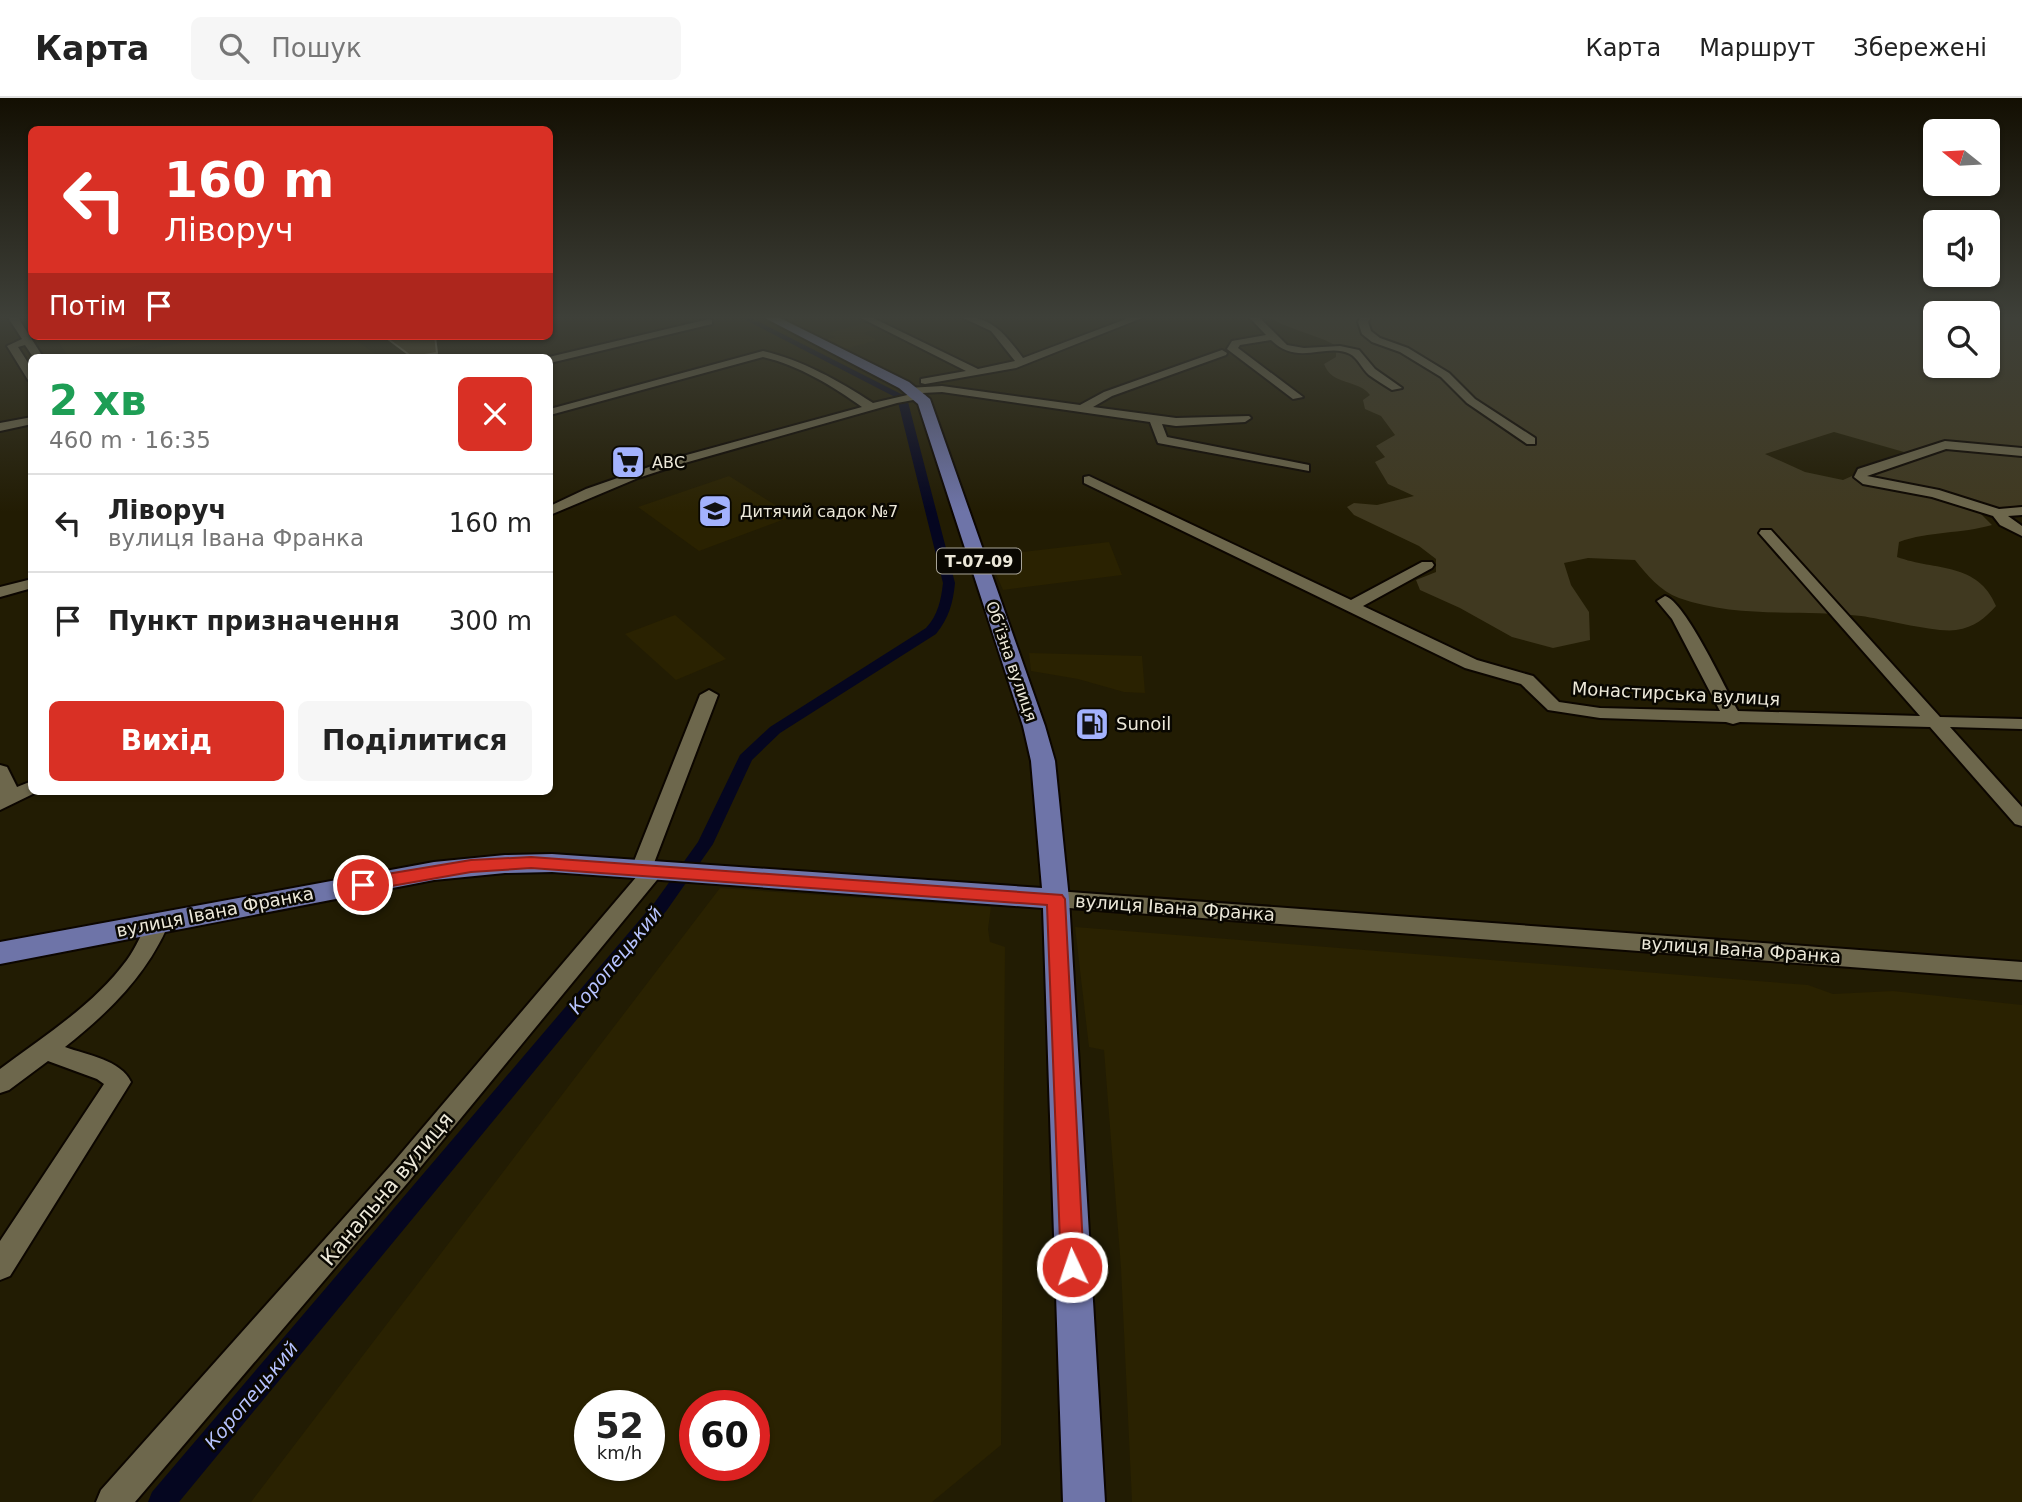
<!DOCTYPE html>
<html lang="uk">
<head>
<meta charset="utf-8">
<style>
  :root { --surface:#fff; --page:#f6f6f6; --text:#222; --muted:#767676; --line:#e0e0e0; --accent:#d93025 }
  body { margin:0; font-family:"DejaVu Sans",sans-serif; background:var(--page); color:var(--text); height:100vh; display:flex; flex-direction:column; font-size:26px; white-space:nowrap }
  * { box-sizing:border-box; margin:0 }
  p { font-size:23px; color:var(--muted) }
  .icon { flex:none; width:38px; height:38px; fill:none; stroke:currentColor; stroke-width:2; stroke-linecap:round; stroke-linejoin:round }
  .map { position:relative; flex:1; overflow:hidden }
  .panel { position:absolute; left:28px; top:256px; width:525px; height:441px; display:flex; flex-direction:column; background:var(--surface); border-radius:10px; box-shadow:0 2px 5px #0004 }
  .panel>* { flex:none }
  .guide { position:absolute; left:28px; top:28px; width:525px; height:214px; border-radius:10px; box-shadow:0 2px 5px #0004; background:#d93025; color:#fff; overflow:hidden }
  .needle { width:46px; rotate:288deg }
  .buttons { position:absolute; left:1923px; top:21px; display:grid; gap:14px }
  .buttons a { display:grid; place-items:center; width:77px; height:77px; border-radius:10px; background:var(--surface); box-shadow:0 2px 5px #0004; font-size:35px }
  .speed { position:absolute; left:574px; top:1292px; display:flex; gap:14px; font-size:35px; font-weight:700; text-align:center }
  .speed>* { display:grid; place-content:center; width:91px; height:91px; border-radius:50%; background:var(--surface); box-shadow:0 2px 5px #0004; line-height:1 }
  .speed small { font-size:18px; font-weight:400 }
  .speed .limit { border:10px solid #d22; background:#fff; color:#111 }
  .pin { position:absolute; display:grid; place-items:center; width:60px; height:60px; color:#fff; margin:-30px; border:4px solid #fff; border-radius:50%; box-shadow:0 2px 7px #0007 }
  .me { position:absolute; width:77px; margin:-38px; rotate:357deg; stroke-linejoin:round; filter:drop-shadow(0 0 5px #0008) }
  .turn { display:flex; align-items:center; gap:24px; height:147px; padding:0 21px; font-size:32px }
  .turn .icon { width:91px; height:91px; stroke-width:2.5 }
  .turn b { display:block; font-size:49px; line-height:60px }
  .then { display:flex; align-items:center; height:66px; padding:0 21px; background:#0003; gap:14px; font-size:26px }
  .round { display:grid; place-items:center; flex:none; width:74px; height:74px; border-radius:10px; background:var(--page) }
  .headline { display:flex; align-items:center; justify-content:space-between; height:119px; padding:0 21px }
  h1 { font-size:42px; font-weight:700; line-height:52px; color:#1e9e55 }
  .primary-button { display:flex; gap:14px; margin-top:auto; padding:14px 21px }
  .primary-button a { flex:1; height:80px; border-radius:10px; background:var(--accent); color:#fff; font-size:28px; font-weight:700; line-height:80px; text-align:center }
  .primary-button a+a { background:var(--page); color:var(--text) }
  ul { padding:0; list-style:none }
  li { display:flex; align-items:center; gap:21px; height:98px; padding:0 21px; border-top:2px solid var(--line) }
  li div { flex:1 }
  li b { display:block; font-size:26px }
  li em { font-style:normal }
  header { display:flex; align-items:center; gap:42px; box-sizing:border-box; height:98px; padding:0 35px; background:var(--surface); border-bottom:2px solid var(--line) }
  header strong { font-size:33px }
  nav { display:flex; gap:38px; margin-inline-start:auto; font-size:24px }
  .search { width:490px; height:63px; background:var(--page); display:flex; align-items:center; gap:18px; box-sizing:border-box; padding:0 24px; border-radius:10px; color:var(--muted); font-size:26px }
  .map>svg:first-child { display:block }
  .built { fill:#2a2201; fill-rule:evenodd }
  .green { fill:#403920; fill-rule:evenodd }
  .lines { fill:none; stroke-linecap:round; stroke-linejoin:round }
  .canal { fill:#050620; fill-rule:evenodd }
  .building { fill:#524824; stroke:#8b8468; stroke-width:2 }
  .minor-casing { stroke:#0c0600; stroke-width:4 }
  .major-casing { stroke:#0c0600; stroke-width:4 }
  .minor { fill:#6d674c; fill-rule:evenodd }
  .major { fill:#6e74a8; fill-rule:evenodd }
  .route { fill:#d93025; stroke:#8d1f18; stroke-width:2 }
  .labels { text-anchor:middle; stroke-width:5; stroke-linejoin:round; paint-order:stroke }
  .far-poi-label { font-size:16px; fill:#ece8d9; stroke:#090701; text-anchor:start }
  .shield { fill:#090701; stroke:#a8a498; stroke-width:2 }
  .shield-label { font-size:16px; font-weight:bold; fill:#ece8d9 }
  .far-street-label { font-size:16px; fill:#ece8d9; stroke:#090701 }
  .street-label { font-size:18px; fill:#ece8d9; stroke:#090701 }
  .poi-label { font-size:18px; fill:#ece8d9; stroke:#090701; text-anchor:start }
  .water-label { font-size:19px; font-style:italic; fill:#b7c3ff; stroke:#090701 }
  .near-street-label { font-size:21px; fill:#ece8d9; stroke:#090701 }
</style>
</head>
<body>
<header>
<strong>Карта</strong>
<div class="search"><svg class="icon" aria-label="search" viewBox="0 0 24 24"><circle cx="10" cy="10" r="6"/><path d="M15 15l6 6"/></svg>Пошук</div>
<nav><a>Карта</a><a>Маршрут</a><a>Збережені</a></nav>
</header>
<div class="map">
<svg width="2022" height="1404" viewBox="0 0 2022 1404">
  <rect width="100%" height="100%" fill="#221c03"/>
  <!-- built -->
  <g class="built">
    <path d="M869 224 883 230 863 235 877 242 845 251 826 242 835 239 827 235Z"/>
    <path d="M55 238H185L83 259H68Z"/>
    <path d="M215 238H350L379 259H111Z"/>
    <path d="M729 378 793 418 699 453 638 409Z"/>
    <path d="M1109 444 1122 477 1003 492 988 458Z"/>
    <path d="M675 517 726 561 676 582 625 536Z"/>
    <path d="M1029 555 1142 558 1145 595 1124 594 1078 581 1031 573Z"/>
    <path d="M720 790 991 809 988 831 990 844 1005 849 1001 1347 932 1404H251ZM590 1307H649V1367H590ZM695 1307H754V1367H695Z"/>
    <path d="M1075 829 1808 887 1833 896 1893 893 2022 907V1404H1132L1121 1170 1104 952 1089 949Z"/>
  </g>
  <!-- green -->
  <path class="green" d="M1270 218H1935L1936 268H1988V218H2022V407L1980 415 1992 427C1961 436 1929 433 1899 444L1897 459C1936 473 1978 464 1996 508 1984 521 1975 529 1956 532 1936 535 1884 521 1861 518 1800 511 1738 521 1679 500 1660 493 1647 477 1635 462L1588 460 1564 465 1571 487 1589 514 1590 542 1553 550 1512 539 1460 510 1420 492 1416 482 1436 474V461L1419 448 1354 417 1347 409 1354 405 1377 407 1414 398 1388 386 1375 364 1385 359 1376 348 1395 337 1381 318 1365 311 1363 302 1370 297C1358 281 1332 288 1324 266L1336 259V248C1318 236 1280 230 1270 218ZM1834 334 1904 354V355L1843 382 1805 374 1765 356Z"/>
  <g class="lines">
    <!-- canal -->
    <g class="canal">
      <path d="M738 218H747L905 298 897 300Z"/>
      <path d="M903 301 908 304 955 485C953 505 949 520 936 536L780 635 752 662 713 746 667 812 179 1404H148L152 1394 655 804 698 744 740 657 770 629 926 530C938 517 941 502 943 485L898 304Z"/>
    </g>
  </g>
  <!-- building -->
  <path class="building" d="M384 238H435L437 255 412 259Z"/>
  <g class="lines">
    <!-- minor casing -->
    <g class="minor-casing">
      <g id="minor">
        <path d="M7 218H17L43 259H33L25 247 18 249 32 271V283L28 282 7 248 22 241Z"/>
        <path d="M857 218H869L978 271 1015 263 991 233 959 218C992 218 1005 236 1023 260L1134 218H1147L1016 270 925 286 921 285V281L966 273Z"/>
        <path d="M1248 218H1258L1287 247 1304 250 1340 248 1359 252 1375 271 1402 290 1392 292C1384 287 1376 282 1369 277 1362 271 1358 260 1350 256 1326 244 1298 269 1271 242L1240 247 1238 250 1303 299 1293 301 1227 251 1232 243 1266 237Z"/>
        <path d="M1361 218H1371L1368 224 1371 233 1380 240 1408 250 1449 275 1475 301 1535 340V346H1527L1467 305 1441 279 1400 254 1372 244 1362 236 1358 224Z"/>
        <path d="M709 221 712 222V226L550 265 549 259Z"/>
        <path d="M1222 252 1227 255 1226 257 1112 298 1093 309 1176 320 1249 318 1251 320 1245 324 1176 328 1162 326 1167 339 1304 366 1309 367V373L1158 345 1150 324 942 294 922 295 926 298 924 300 897 305 681 366 638 380 550 417V408L586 391 672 361 862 309C833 288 798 267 763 259L550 317V311L763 253C802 262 839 283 873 305L916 295 908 294V290L942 288 1080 307 1104 294Z"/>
        <path d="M32 319V326L0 333V325Z"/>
        <path d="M1945 343 2022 350V358L1946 351 1867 378 1939 392 1999 411 2022 409V417L2008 418 2022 428V438L2000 427 1993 418 1932 399 1863 386 1854 379 1858 371Z"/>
        <path d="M1089 378 1351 502 1422 464H1432L1434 467 1432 470 1363 508 1477 562 1533 578 1559 604 1600 610 1720 613 1672 521 1657 503 1665 498C1685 503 1726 592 1738 613L1920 618 1759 435 1761 432H1771L1940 619 2022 621V631L1950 629 2022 709V728L2015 726 1930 629 1740 624 1733 626 1726 624 1600 620 1548 612 1521 586 1465 570 1084 385V379Z"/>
        <path d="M32 481V490L0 499V489Z"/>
        <path d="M709 592 718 597 654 765 661 767 664 772 661 777 410 1082 135 1404H96L101 1392 392 1066 638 777 631 771 700 597Z"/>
        <path d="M0 667 7 669 17 689 32 683V693H39L0 712Z"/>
        <path d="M1056 793 2022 864V882L1056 809 1049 806 1045 801 1049 796Z"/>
        <path d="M158 817 166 819 169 825C147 877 109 914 65 949 87 957 121 962 131 984L10 1178 0 1182V1143L104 986 97 981 48 963 9 992 0 995V971C44 938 94 907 127 862 137 848 142 834 150 819Z"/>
      </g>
    </g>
    <!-- major casing -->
    <g class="major-casing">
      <path id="major" d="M761 218H776L909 284 930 301 1045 628 1055 663 1069 801 1105 1404H1063L1043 810 552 774 505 775 434 782 0 866V844L434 764 505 757 552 756 1042 790 1031 663 1023 628 918 306 899 290Z"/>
    </g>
    <!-- minor -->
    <use href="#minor" class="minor"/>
    <!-- major -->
    <use href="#major" class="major"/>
  </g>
  <!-- sky -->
  <linearGradient id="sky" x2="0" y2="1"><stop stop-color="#130f02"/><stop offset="0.53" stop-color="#3e4039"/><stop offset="1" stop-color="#3e4039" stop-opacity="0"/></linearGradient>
  <rect width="2022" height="414" fill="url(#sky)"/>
  <!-- route -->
  <path class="route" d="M531 759 1062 797 1065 801 1084 1169 1081 1177 1072 1180 1064 1177 1061 1169 1047 807 531 770 471 774 363 793 354 787 363 780 471 762Z"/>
  <!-- icons -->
  <defs>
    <g id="supermarket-square" transform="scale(1.75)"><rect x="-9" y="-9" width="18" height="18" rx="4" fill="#a3b2fd" stroke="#090701"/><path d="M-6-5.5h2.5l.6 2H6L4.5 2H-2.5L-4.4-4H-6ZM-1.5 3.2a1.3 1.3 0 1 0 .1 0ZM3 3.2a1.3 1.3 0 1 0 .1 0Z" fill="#111"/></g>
    <g id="school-square" transform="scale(1.75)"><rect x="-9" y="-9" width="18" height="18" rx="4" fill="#a3b2fd" stroke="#090701"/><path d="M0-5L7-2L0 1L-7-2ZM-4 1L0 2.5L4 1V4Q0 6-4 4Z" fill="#111"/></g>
    <g id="fuel-square" transform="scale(1.75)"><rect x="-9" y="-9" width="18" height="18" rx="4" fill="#a3b2fd" stroke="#090701"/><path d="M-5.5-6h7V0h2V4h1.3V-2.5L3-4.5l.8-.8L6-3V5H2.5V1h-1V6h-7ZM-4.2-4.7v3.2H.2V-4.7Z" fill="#111"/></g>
  </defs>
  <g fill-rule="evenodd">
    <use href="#supermarket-square" x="628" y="364"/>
    <use href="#school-square" x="715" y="413"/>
    <use href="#fuel-square" x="1092" y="626"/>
  </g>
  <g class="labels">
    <!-- far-poi labels -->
    <g class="far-poi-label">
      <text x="652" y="370">АВС</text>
      <text x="740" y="419">Дитячий садок №7</text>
    </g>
    <!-- shield labels -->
    <rect class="shield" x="937" y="450.5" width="84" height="25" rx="5"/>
    <g class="shield-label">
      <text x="979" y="469">Т-07-09</text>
    </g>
    <!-- far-street labels -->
    <g class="far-street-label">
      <text transform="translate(1012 563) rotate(71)" y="6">Обʼїзна вулиця</text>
    </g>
    <!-- street labels -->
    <g class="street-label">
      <text transform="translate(1676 596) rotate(3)" y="6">Монастирська вулиця</text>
      <text transform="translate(1175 810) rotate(4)" y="6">вулиця Івана Франка</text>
      <text transform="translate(215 814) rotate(-11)" y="6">вулиця Івана Франка</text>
      <text transform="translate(1741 852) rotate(4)" y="6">вулиця Івана Франка</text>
    </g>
    <!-- poi labels -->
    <g class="poi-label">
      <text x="1116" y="632">Sunoil</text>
    </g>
    <!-- water labels -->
    <g class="water-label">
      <text transform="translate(615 862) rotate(-50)" y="7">Коропецький</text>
      <text transform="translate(251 1297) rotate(-50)" y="7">Коропецький</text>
    </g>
    <!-- near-street labels -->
    <g class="near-street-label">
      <text transform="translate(387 1091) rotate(-50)" y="7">Канальна вулиця</text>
    </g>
  </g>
</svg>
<div class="buttons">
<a><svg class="needle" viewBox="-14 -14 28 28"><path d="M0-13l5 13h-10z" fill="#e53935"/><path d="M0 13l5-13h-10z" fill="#767676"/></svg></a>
<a><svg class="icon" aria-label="sound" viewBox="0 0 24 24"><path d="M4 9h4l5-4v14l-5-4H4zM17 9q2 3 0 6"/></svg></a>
<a><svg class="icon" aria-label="search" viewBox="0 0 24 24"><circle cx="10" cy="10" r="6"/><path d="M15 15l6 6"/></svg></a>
</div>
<div class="speed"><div>52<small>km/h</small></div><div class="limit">60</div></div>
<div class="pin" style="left:363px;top:787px;background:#d93025"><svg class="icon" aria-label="arrive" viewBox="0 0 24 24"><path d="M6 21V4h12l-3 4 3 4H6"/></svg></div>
<svg class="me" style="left:1072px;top:1169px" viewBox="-20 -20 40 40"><circle r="17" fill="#d93025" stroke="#fff" stroke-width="3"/><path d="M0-11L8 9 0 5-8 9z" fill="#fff"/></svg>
<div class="guide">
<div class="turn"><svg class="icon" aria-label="left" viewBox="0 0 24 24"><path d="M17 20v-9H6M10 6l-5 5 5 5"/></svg><div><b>160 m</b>Ліворуч</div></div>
<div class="then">Потім<svg class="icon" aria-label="arrive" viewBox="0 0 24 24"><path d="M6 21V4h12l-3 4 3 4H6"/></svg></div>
</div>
<section class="panel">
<div class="headline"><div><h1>2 хв</h1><p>460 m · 16:35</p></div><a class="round" style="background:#d93025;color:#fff"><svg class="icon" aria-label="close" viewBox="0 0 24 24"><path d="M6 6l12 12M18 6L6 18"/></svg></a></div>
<ul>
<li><svg class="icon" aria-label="left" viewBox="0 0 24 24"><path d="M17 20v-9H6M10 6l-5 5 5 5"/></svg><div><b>Ліворуч</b><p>вулиця Івана Франка</p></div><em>160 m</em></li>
<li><svg class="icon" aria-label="arrive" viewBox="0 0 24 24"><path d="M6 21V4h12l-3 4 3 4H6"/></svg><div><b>Пункт призначення</b></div><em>300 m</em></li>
</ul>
<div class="primary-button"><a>Вихід</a><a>Поділитися</a></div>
</section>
</div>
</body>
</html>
